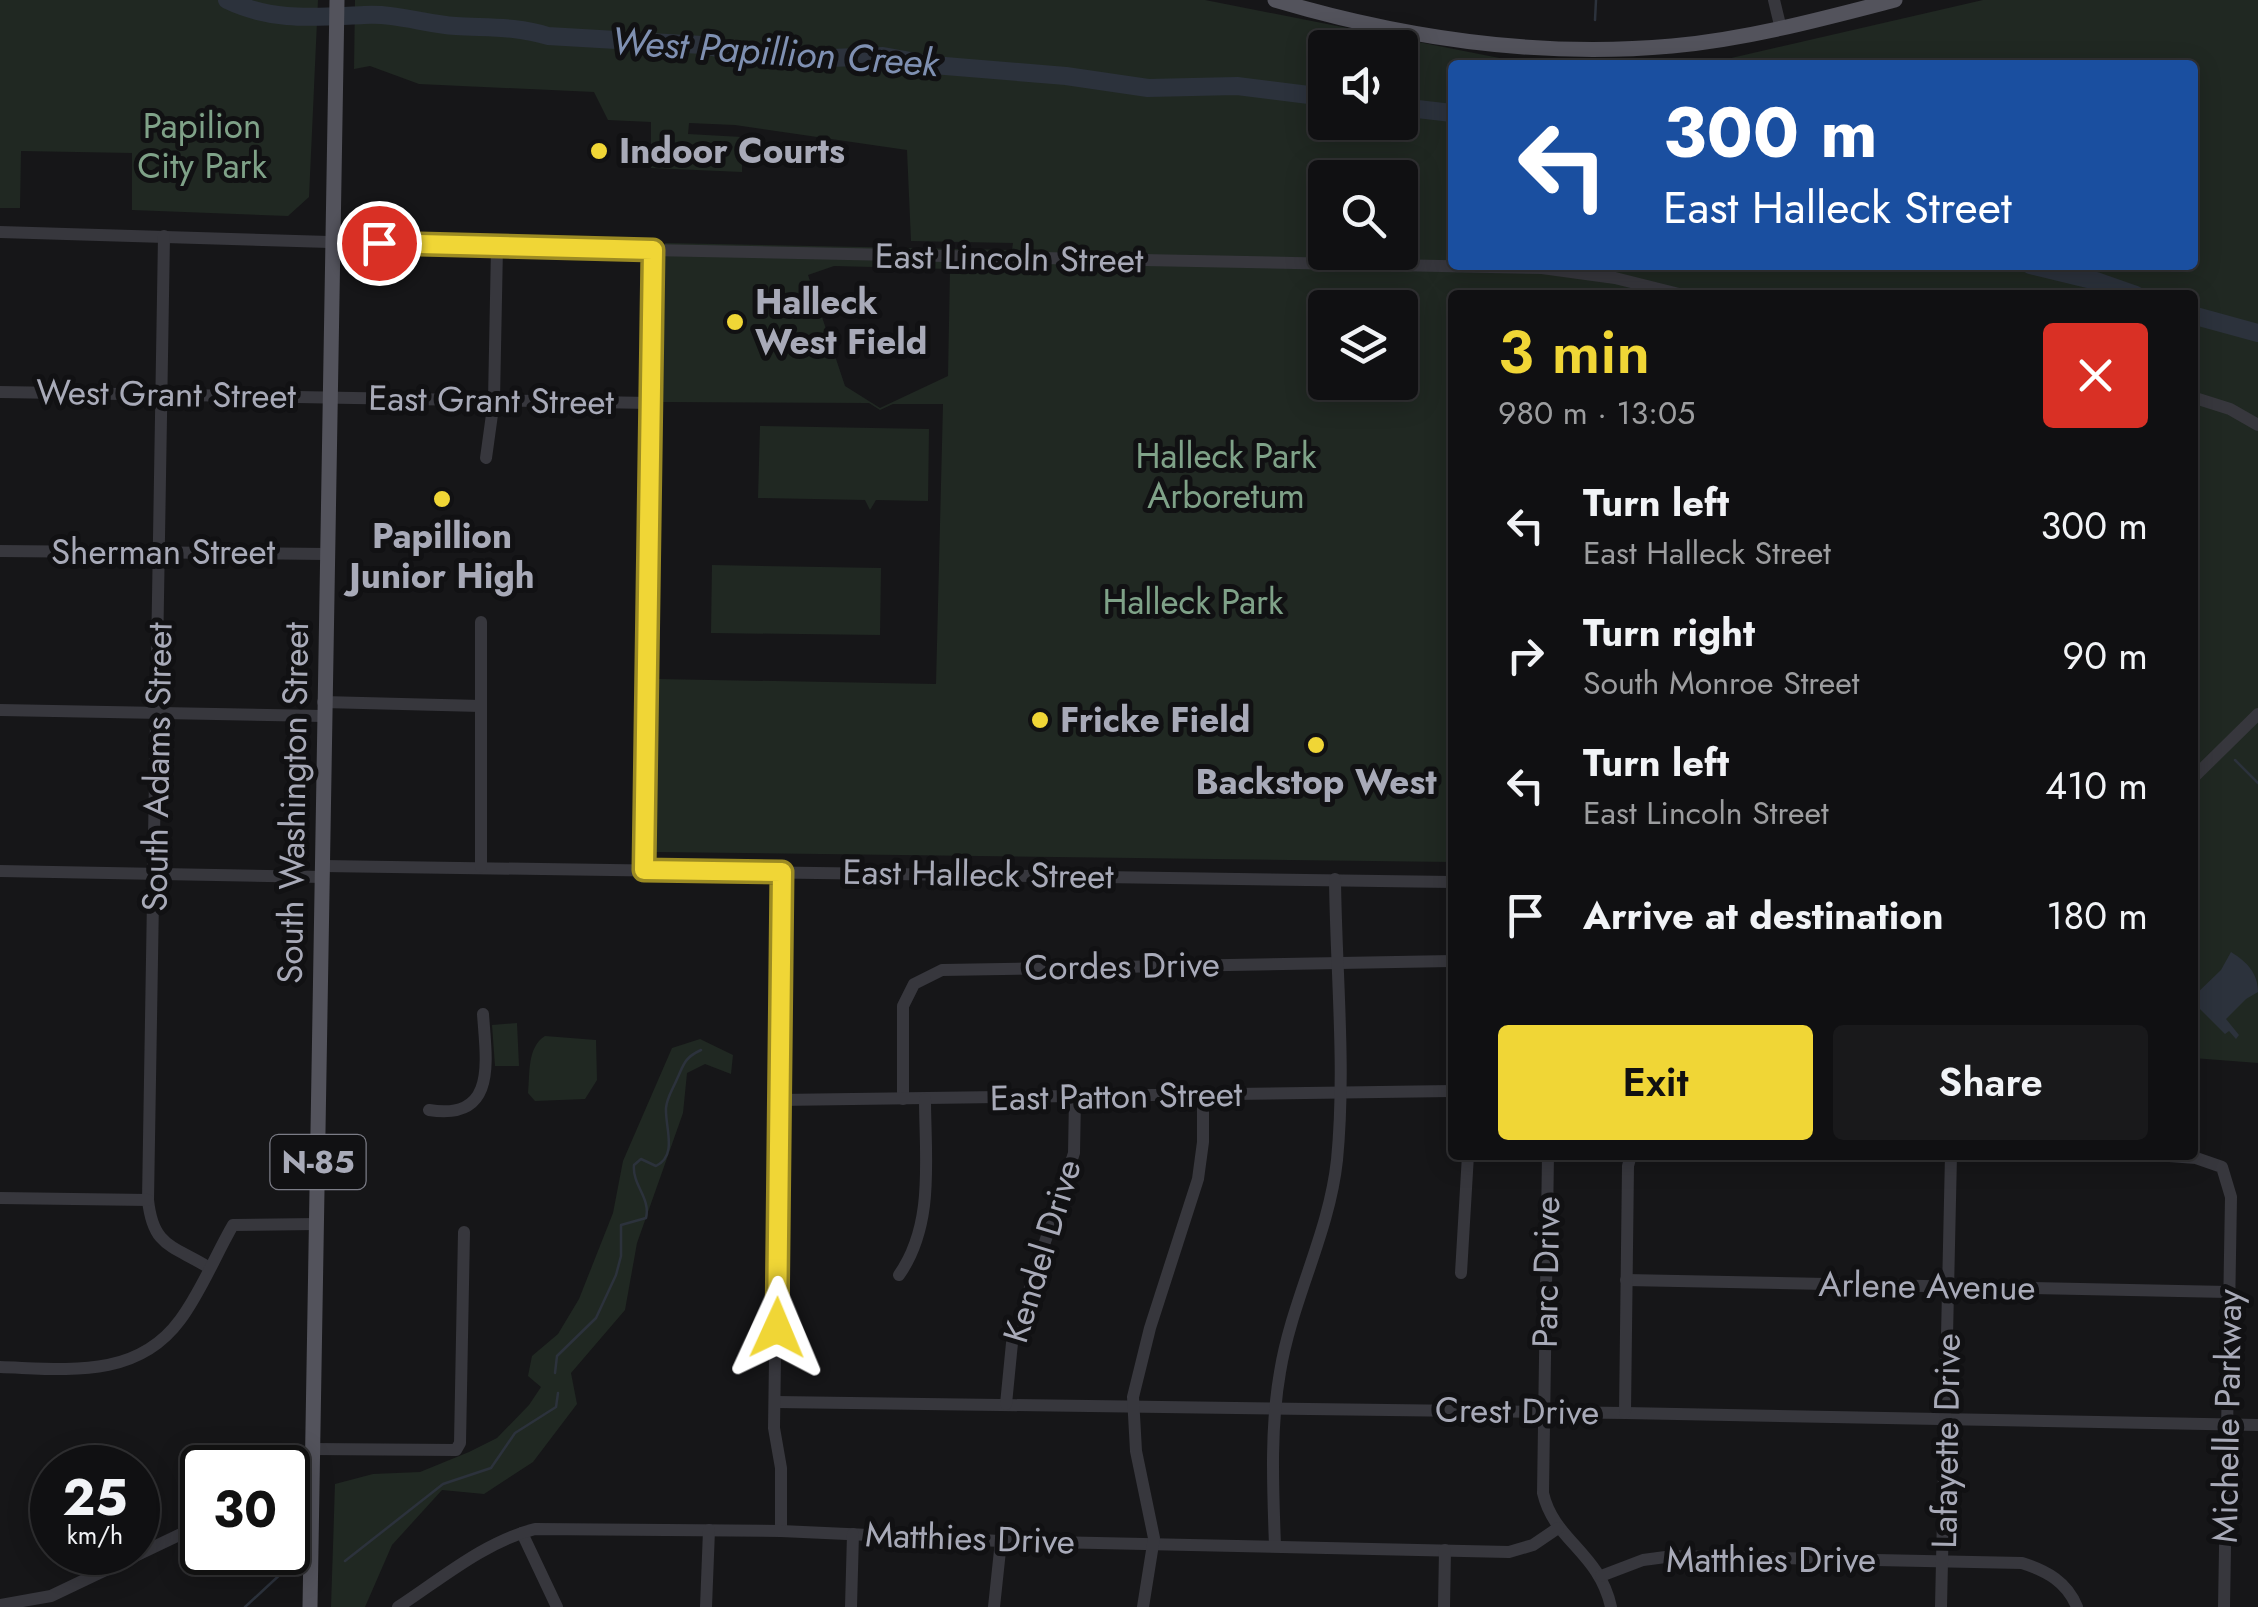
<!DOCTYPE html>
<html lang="en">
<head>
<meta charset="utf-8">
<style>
  :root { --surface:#101012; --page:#19191b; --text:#f1f3f6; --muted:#9c9d9f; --line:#303032; --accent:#f0d636 }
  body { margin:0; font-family:Jost,sans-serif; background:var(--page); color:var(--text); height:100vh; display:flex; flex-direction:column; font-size:38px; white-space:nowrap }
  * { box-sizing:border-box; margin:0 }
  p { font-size:32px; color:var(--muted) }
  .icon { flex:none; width:55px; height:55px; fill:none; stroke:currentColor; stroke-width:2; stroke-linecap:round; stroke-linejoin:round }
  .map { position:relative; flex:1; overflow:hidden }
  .side { position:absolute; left:1448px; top:290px; width:750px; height:870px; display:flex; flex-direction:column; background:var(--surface); border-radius:10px; box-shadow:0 5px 25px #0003,0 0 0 2px var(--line) }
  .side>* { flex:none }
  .hud { position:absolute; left:1448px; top:60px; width:750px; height:210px; border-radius:10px; box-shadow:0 5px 25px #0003,0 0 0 2px var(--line); background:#1a4fa0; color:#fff; overflow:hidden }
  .buttons { position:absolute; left:1308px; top:30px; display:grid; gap:20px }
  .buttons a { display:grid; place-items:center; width:110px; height:110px; border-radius:10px; background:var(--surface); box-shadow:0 5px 25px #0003,0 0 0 2px var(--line); font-size:50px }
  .speed { position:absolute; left:30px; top:1445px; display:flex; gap:20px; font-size:50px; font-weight:700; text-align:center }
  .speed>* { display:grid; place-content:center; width:130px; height:130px; border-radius:50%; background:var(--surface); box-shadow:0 5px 25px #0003,0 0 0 2px var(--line); line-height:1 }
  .speed small { font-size:25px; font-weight:400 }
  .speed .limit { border:5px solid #111; border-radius:15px; background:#fff; color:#111 }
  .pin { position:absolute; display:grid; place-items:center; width:85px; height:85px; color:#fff; margin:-42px; border:5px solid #fff; border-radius:50%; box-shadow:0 2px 10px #0007 }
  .me { position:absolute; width:110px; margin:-55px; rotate:1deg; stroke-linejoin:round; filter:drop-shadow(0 0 8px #0008) }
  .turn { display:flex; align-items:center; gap:35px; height:210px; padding:0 50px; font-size:45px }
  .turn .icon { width:130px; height:130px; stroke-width:2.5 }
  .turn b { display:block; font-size:70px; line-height:85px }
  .round { display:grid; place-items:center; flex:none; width:105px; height:105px; border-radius:10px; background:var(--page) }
  .summary { display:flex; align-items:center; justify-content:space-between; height:170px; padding:0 50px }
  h1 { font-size:60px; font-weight:600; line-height:75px; color:var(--accent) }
  .primary-button { display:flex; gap:20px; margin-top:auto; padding:20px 50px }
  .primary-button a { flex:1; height:115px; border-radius:10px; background:var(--accent); color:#111; font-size:40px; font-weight:600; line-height:115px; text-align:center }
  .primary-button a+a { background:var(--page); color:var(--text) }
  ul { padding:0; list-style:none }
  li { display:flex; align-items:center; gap:30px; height:130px; padding:0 50px }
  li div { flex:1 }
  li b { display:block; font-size:38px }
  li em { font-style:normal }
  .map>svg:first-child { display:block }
  .green { fill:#202822; fill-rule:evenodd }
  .water { fill:#2c323c }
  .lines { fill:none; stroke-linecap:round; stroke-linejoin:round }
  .stream { stroke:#2c323c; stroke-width:2.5 }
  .river { stroke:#2c323c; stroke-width:18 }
  .minor { stroke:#37373d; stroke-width:12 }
  .major { stroke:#53535c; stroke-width:15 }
  .route-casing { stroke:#9c8b23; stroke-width:25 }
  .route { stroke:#f0d636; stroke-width:18 }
  .poi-dot { fill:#f0d636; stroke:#111113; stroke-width:4 }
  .labels { text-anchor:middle; stroke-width:10; stroke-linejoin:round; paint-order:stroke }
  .shield { fill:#111113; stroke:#7b7c86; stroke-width:2.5 }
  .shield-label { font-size:32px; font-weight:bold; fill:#a8aab8 }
  .park-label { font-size:35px; fill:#7fa288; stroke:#111113 }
  .poi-label { font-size:35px; font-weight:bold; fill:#a8aab8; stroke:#111113; text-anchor:start }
  .street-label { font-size:35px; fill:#a8aab8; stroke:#111113 }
  .water-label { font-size:38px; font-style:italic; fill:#7f90b2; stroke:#111113 }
</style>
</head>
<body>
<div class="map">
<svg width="2258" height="1607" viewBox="0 0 2258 1607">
  <rect width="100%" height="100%" fill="#161618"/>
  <!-- green -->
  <g class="green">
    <path d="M0 0H318L309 197 288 216 132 210V153L21 151 20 208H0Z"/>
    <path d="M355 0H1205L1535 65H1452V265H2192V65H1701L1983 0H2258V1063L2193 1058 2192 295H1452V862L656 852 658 679 936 684 943 404H893L880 410 869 403 663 402 665 243 1012 250 1013 243 911 241 907 150 735 125 689 123 688 134 742 137V172L651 168V122L608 120 594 92 419 84 370 66 354 69ZM1325 48H1400V122H1325ZM1325 178H1400V252H1325ZM834 266 950 269 948 376 880 408 845 386 808 275ZM1325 308H1400V382H1325Z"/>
    <path d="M760 426 929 429 928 501 876 500 870 510 865 500 758 498Z"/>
    <path d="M712 565 881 568 880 635 711 633Z"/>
    <path d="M517 1023 519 1066H495L492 1025Z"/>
    <path d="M545 1036 596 1040 597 1080 585 1099 535 1101 528 1093C530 1074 527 1047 545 1036Z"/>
    <path d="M700 1039 733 1055 731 1074 705 1064 687 1073 683 1113 637 1243 625 1310 571 1373 577 1404 533 1462 484 1494 442 1490 392 1545 365 1607H331L335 1484 373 1474 420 1472 469 1452 497 1438 529 1405 541 1387 528 1376 532 1356 558 1334 579 1299 613 1213 623 1161 672 1048Z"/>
  </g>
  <!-- water -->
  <path class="water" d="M2231 952C2247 962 2258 973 2258 992L2246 999 2226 1019 2239 1035 2236 1039 2229 1031 2225 1034 2193 1002V997L2221 970Z"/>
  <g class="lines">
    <!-- stream -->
    <g class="stream">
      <path d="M1595 20 1596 0"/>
      <path d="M2235 760 2258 783"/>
      <path d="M555 1373 557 1356 596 1318 616 1275 621 1256V1225L646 1218C651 1198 632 1185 634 1165L641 1159 656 1166C678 1155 665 1128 666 1108 667 1097 673 1089 677 1079 684 1064 684 1058 701 1050"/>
      <path d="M345 1561 443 1484 491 1468 515 1433 556 1407 558 1393"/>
      <path d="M245 1607 285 1570"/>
    </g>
    <!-- river -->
    <g class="river">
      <path d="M227 0C273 22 315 17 364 15 396 13 425 24 456 26 488 28 517 26 548 36L702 45 779 60 883 56 933 65 1066 76 1148 88 1237 86 1325 97"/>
      <path d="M1400 107 1452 113"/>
      <path d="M2030 265 2096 281 2136 295"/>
      <path d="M2192 315 2258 333"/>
    </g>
    <!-- minor -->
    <g class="minor">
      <path d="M1774 0 1781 29"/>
      <path d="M0 232 497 247 1542 268 1615 278 1683 295"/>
      <path d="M164 236 148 1200C153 1247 172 1245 208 1267"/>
      <path d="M0 392 650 403"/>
      <path d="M2192 397 2230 409 2258 425"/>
      <path d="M486 458 494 400 497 247"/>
      <path d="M0 551 326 554"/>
      <path d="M323 702 481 706"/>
      <path d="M0 710 323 716"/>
      <path d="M2192 779 2258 714"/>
      <path d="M323 866 1452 882"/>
      <path d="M481 867V622"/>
      <path d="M644 870 653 250"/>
      <path d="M0 871 323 877"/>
      <path d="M903 1099V1006L914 984 942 970 1452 961"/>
      <path d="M779 1100 1452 1091"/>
      <path d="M429 1110C498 1121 486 1060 483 1014"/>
      <path d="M1548 1155 1543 1493C1554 1541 1599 1552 1611 1607"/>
      <path d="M2156 1155 2196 1158 2222 1167 2231 1197 2224 1607"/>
      <path d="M0 1198 148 1200"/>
      <path d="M1461 1273 1468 1155"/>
      <path d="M899 1275C935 1224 925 1157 925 1099"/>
      <path d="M1626 1280 2228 1292"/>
      <path d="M0 1367C65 1369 136 1380 180 1320 201 1292 215 1256 233 1225L317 1224"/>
      <path d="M776 1402 1625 1413 2258 1425"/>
      <path d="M1006 1404 1012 1343 1074 1153 1075 1098"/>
      <path d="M1625 1413 1628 1166 1631 1155"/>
      <path d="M312 1449 456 1450 460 1443 464 1232"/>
      <path d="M288 1485 312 1473"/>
      <path d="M781 1531V1468L774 1428 782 871"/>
      <path d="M522 1533 557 1607"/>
      <path d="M1275 1546C1273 1489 1270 1429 1280 1372 1292 1299 1329 1234 1337 1160 1346 1067 1336 972 1335 879"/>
      <path d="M1601 1576 1643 1560 1673 1556 2022 1563C2047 1571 2067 1582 2077 1607"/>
      <path d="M0 1605 51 1596 202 1524"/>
      <path d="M398 1607C441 1579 484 1542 535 1529L781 1531 1001 1541 1509 1552 1533 1545 1558 1528"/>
      <path d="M706 1607 709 1530"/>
      <path d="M851 1607 853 1534"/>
      <path d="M994 1607 1001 1541"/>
      <path d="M1143 1607 1154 1538 1136 1451 1133 1397 1150 1328 1198 1179 1203 1142V1095"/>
      <path d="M1444 1607 1445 1550"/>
      <path d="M1941 1607 1951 1155"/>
    </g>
    <!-- major -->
    <g class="major">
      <path d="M1275 0C1403 38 1538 58 1672 46 1748 39 1822 19 1895 0"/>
      <path d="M310 1607 337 0"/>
    </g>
  </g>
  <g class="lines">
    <!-- route casing -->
    <g class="route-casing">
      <path id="route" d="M379 243 653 250 644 870 782 872 777 1328"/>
    </g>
    <!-- route -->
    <use href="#route" class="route"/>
  </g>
  <!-- markers -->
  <g class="poi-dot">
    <circle cx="599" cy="151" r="10"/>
    <circle cx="735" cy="322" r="10"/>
    <circle cx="442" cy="499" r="10"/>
    <circle cx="1040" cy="720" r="10"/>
    <circle cx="1316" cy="745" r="10"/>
  </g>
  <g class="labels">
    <!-- shield labels -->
    <rect class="shield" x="270.5" y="1135" width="95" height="54" rx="8"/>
    <g class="shield-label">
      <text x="318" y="1173">N-85</text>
    </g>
    <!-- park labels -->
    <g class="park-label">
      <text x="202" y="138">Papilion<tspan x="202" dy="40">City Park</tspan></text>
      <text x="1226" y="468">Halleck Park<tspan x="1226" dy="40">Arboretum</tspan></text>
      <text x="1193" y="614">Halleck Park</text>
    </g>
    <!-- poi labels -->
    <g class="poi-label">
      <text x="619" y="163">Indoor Courts</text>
      <text x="755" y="314">Halleck<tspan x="755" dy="40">West Field</tspan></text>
      <text x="442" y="548" text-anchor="middle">Papillion<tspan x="442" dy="40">Junior High</tspan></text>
      <text x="1060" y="732">Fricke Field</text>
      <text x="1316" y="794" text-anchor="middle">Backstop West</text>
    </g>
    <!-- street labels -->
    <g class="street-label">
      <text transform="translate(1009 258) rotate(1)" y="12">East Lincoln Street</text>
      <text transform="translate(166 394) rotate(1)" y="12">West Grant Street</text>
      <text transform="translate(491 400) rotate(1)" y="12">East Grant Street</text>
      <text x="163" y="564">Sherman Street</text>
      <text transform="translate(157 767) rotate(-89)" y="12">South Adams Street</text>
      <text transform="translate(293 803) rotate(-89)" y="12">South Washington Street</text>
      <text transform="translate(978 874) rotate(1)" y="12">East Halleck Street</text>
      <text transform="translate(1122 966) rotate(-1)" y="12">Cordes Drive</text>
      <text transform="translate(1116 1096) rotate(-1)" y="12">East Patton Street</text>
      <text transform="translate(1042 1251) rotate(-73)" y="12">Kendel Drive</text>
      <text transform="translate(1546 1272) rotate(-89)" y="12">Parc Drive</text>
      <text transform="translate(1927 1286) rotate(1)" y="12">Arlene Avenue</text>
      <text transform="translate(1517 1411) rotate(1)" y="12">Crest Drive</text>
      <text transform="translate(2227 1416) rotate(-89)" y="12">Michelle Parkway</text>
      <text transform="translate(1946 1441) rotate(-89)" y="12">Lafayette Drive</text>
      <text transform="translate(970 1538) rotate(2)" y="12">Matthies Drive</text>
      <text x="1771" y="1572">Matthies Drive</text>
    </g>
    <!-- water labels -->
    <g class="water-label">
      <text transform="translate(775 52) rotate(4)" y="13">West Papillion Creek</text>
    </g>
  </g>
</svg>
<div class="buttons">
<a><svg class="icon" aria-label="sound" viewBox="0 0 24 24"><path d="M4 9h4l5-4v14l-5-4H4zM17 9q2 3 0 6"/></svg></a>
<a><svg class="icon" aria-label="search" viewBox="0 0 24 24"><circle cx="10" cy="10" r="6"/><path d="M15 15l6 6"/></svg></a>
<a><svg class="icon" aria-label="layers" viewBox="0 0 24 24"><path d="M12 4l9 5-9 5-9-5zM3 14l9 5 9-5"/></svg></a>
</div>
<div class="speed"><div>25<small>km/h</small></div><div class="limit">30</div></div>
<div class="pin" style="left:379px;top:243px;background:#d93025"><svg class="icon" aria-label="arrive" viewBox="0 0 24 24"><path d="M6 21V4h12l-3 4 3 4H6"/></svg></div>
<svg class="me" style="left:777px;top:1328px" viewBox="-20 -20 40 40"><path d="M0-17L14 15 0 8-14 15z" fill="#f0d636" stroke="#fff" stroke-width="4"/></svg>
<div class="hud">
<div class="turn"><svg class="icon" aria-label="left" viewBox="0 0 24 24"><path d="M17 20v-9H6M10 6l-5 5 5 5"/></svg><div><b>300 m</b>East Halleck Street</div></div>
</div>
<section class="side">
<div class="summary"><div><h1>3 min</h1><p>980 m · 13:05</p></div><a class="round" style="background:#d93025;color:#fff"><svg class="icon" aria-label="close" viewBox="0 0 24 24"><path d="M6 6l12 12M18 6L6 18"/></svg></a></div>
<ul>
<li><svg class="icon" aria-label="left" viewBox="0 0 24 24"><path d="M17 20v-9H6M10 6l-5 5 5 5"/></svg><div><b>Turn left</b><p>East Halleck Street</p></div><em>300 m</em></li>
<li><svg class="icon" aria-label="right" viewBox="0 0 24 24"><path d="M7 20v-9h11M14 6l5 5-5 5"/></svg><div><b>Turn right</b><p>South Monroe Street</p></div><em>90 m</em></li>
<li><svg class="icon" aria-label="left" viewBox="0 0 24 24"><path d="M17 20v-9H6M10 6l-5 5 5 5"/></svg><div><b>Turn left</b><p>East Lincoln Street</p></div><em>410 m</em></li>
<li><svg class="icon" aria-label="arrive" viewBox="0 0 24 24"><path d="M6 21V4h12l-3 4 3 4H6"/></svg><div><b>Arrive at destination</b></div><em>180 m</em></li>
</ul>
<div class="primary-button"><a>Exit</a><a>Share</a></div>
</section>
</div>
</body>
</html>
